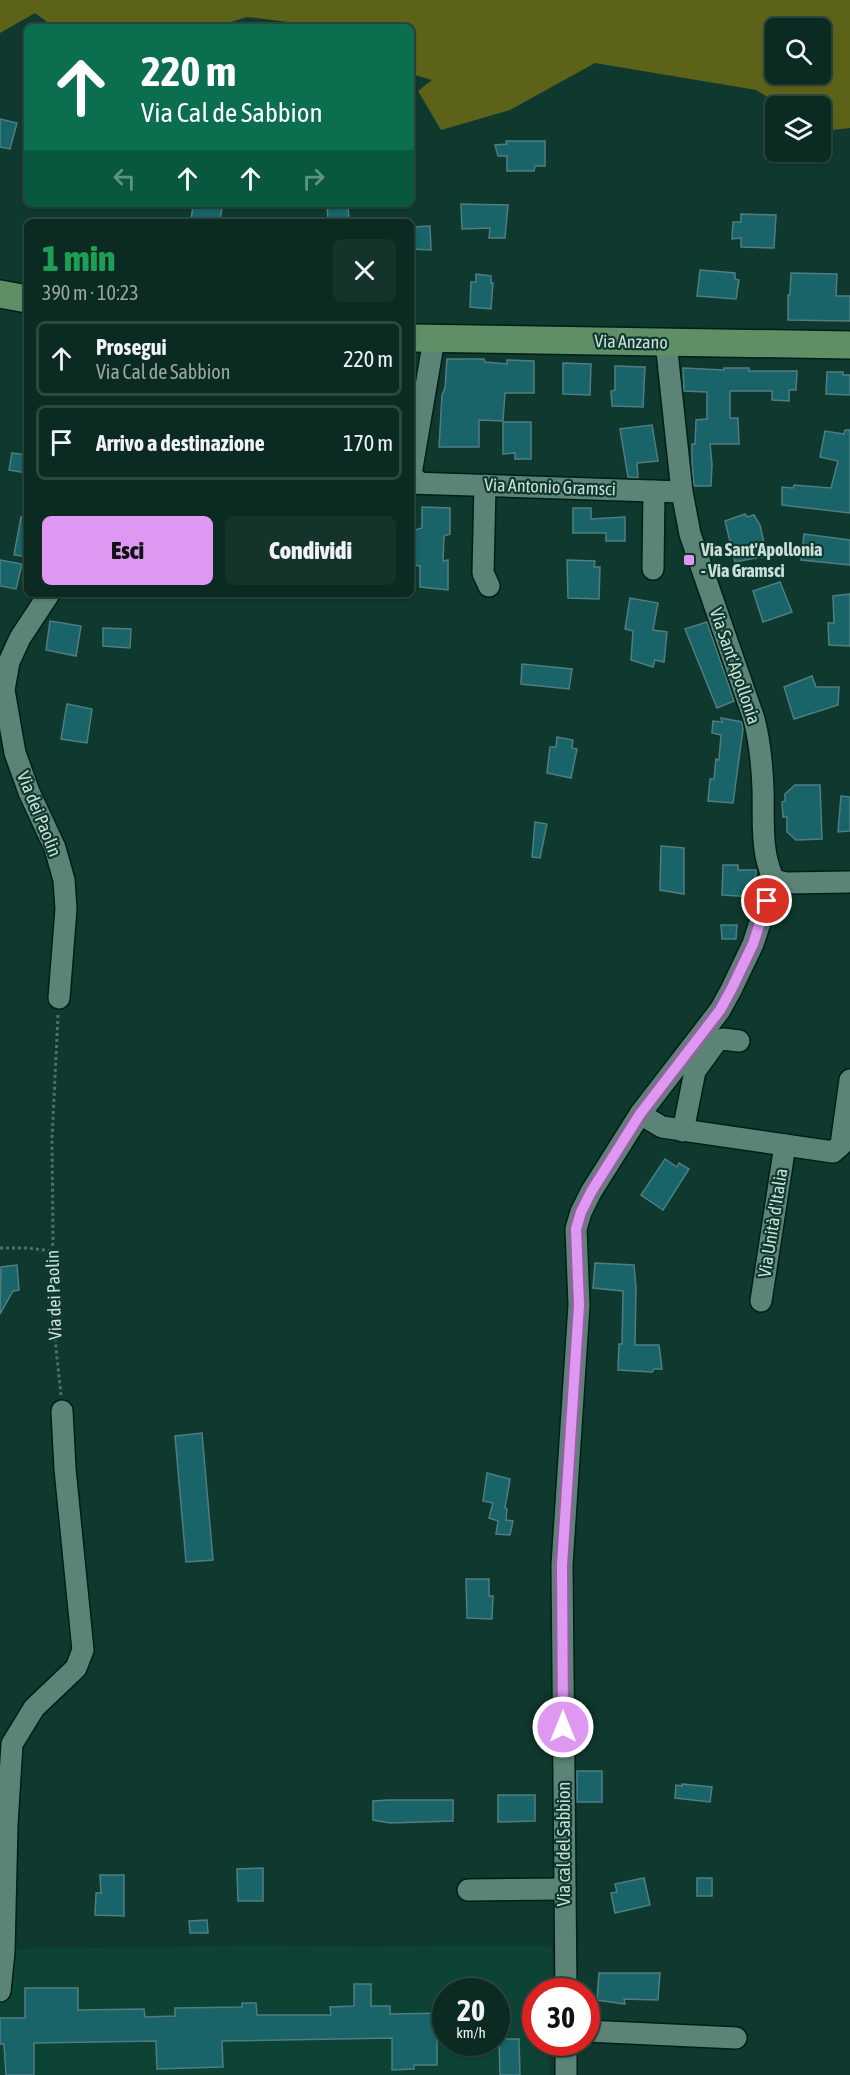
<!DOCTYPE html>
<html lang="it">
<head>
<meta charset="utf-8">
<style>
  :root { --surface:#0b2b22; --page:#14332a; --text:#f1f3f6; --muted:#9aa7a5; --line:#2b4740; --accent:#de98f2 }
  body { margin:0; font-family:"Asap Condensed",sans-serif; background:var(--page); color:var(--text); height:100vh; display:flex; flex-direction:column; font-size:22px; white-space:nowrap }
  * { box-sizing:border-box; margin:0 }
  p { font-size:20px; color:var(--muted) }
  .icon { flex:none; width:33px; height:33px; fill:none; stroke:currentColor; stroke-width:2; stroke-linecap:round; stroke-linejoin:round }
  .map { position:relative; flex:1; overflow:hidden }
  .sheet { position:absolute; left:24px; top:219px; width:390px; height:378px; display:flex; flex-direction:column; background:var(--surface); border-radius:9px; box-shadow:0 2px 4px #0004,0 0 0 2px var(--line) }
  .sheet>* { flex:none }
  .guide { position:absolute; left:24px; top:24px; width:390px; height:183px; border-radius:9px; box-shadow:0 2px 4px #0004,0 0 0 2px var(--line); background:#0b6e4f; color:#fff; overflow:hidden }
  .buttons { position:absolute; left:765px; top:18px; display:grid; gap:12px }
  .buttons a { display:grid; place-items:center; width:66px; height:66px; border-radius:9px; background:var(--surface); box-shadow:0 2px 4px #0004,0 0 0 2px var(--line); font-size:30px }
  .speed { position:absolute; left:432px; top:1978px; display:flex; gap:12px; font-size:30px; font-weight:700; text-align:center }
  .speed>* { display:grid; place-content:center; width:78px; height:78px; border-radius:50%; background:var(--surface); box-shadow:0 2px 4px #0004,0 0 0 2px var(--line); line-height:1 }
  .speed small { font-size:15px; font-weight:400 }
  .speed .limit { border:9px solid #d22; background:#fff; color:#111 }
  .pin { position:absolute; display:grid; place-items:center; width:51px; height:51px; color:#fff; margin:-26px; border:3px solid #fff; border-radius:50%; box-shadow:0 2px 6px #0007 }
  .me { position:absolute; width:66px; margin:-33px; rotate:0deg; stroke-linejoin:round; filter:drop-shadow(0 0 4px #0008) }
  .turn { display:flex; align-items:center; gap:21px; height:126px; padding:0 18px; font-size:27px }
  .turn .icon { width:78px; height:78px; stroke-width:2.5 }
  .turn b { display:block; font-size:42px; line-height:51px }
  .lanes { display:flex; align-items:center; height:57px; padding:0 18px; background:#0003; justify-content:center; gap:30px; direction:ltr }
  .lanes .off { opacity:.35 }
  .round { display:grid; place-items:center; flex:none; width:63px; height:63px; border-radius:9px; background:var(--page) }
  .head { display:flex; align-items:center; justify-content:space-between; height:102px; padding:0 18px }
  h1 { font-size:36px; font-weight:800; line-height:45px; color:#1e9e55 }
  .cta { display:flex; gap:12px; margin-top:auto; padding:12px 18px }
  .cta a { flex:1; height:69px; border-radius:9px; background:var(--accent); color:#111; font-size:24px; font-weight:800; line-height:69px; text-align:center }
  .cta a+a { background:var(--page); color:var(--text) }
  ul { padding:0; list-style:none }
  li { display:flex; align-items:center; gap:18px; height:75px; margin:0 12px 9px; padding:0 6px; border:3px solid var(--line); border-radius:9px }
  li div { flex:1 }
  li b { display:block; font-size:22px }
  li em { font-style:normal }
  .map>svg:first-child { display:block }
  .built { fill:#0d4335; fill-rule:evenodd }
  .forest { fill:#5d6219; fill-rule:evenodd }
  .building { fill:#186468; stroke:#507d81; stroke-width:1.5 }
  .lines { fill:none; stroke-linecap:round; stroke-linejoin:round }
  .minor-casing { stroke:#011e16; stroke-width:24 }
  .major-casing { stroke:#011e16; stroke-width:30 }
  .path { stroke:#4e7167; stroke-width:3; stroke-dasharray:3 3; stroke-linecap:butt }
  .minor { stroke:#5b8476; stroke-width:21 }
  .major { stroke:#5e8f67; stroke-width:27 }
  .route-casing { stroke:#90639d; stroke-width:15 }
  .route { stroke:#de98f2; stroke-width:10 }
  .poi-dot { fill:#de98f2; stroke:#0f392e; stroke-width:2 }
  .labels { text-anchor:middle; stroke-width:4.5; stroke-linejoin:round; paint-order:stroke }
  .street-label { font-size:18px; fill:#cbe0d9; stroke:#0f392e }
  .poi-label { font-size:18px; font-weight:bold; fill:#cbe0d9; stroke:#0f392e; text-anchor:start }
</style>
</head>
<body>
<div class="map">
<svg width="850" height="2075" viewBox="0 0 850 2075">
  <rect width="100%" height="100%" fill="#0f392e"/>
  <!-- built -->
  <path class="built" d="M255 1946 374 1947 449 1946H546L551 1948 553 1952 552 1992H536V2043H549V2075H0V1991L13 1949ZM446 1992H496V2043H446Z"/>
  <!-- forest -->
  <path class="forest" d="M0 0H850V128L823 131 821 130 820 106H783L756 90 595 63 510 110 441 130 418 91 432 80 411 74V27H329L247 17 215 27H54L35 13 0 33ZM776 28H820V74H776Z"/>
  <!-- building -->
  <g class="building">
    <path d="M0 119 17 123 10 149 0 147Z"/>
    <path d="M506 141H545V166H535L534 171H507V156H498L495 145 507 144Z"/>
    <path d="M193 204H223L220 219 218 222 191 221Z"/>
    <path d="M327 204H348L349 222H328Z"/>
    <path d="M461 204 508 205 505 238H489L490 228 462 229Z"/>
    <path d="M741 214 776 215 774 248 741 247V238L732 239 733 222H741Z"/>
    <path d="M430 226 431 250 411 249 413 227Z"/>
    <path d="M700 270 735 273V279L739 280 736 299 697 296Z"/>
    <path d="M791 273 837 274 836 296H850V321L788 320V295H790Z"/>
    <path d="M476 274 491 276V283H493L491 309 470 307 471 282H476Z"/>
    <path d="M447 359H484L485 362 507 364V360L534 361V393H505L503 421 479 420V447H439L442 395 445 388Z"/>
    <path d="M563 363 591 364 590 395 563 394Z"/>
    <path d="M615 366 645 367 643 407 612 406 611 391 615 390Z"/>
    <path d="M683 368 724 370V368H749V371H797L796 390H789V401L772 400V391H730V418H738L739 444H710L712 464 711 486H694L692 464V444H695L696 420 707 419V392L684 391Z"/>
    <path d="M827 372H843V375H850V395L826 394Z"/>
    <path d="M503 422H531V459H515V453L503 454Z"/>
    <path d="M652 425 658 461 637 463 638 478 628 477 620 429Z"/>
    <path d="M845 430H850V513L782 505V487L793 488 794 485 831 488 838 461 820 457 825 431 844 434Z"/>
    <path d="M12 453 27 455V473L9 470Z"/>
    <path d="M422 507 450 508V534L444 536 443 561 448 560V590L420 587V566L414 565 415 530 422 528Z"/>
    <path d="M573 508H591V519L625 517V541H606V533H573Z"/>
    <path d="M745 514 747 517 754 515 760 525 767 556 735 562 725 521Z"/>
    <path d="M21 517 27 518V557L14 555Z"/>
    <path d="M804 534 850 540V565L801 560Z"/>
    <path d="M0 560 22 564 16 589 0 586Z"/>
    <path d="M567 560 595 561 594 567H600L599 599 568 598Z"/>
    <path d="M780 582 792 612 763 622 753 591Z"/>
    <path d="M850 594V646L829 645 828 623H834L833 596Z"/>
    <path d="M630 598 658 603 653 630 667 632 664 662 655 660 653 667 631 660 633 631 625 629Z"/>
    <path d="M50 621 81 626 76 656 46 650Z"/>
    <path d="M707 622 734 701 717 708 685 629Z"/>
    <path d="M103 628 131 629 130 648 103 646Z"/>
    <path d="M522 664 572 669 569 689 521 684Z"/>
    <path d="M812 676 816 687H839L838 705 794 719 784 687Z"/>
    <path d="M67 704 92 709 87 743 61 739Z"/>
    <path d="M721 718 742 722 743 729 733 803 708 801 710 779H714L716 759 719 760 721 735 712 733 713 721 722 722Z"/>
    <path d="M557 737 573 740 572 748 577 749 571 778 547 773 550 747H556Z"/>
    <path d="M795 785H820L822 839 796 840 787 832V817H783L782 802 785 801V794Z"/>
    <path d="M841 796 850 797V831L838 832Z"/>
    <path d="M535 822 547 824 540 858 532 857Z"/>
    <path d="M661 846 684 848V894L660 890Z"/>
    <path d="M723 865H738V870H756L754 897 722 895Z"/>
    <path d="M721 925H737L736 939H722Z"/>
    <path d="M665 1159 677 1167 679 1163 689 1169 663 1210 641 1195Z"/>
    <path d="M595 1263 634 1265 636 1288 635 1345H659L662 1369H654L652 1372 618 1370 619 1344H622L623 1291 593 1288Z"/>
    <path d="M17 1265 19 1290 13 1291 0 1314 1 1267Z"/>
    <path d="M202 1433 213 1560 186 1562 175 1436Z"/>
    <path d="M487 1473 510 1479 505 1508 507 1509 506 1520 513 1521 510 1535 496 1534 498 1521 489 1518 493 1503 483 1501Z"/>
    <path d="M466 1579H489V1596H493L492 1619 467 1618Z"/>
    <rect x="577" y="1771" width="25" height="31"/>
    <path d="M682 1784 712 1787 710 1802 675 1798 676 1785 682 1786Z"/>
    <path d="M498 1795H535V1821L498 1822Z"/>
    <path d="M388 1800H453V1821L390 1823 373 1820V1801Z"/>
    <path d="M263 1868V1901H238L237 1869Z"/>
    <path d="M100 1875H124V1916L95 1915 96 1893H101Z"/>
    <path d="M644 1878 650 1905 615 1913 611 1893 617 1892 615 1884Z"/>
    <rect x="697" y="1878" width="15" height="18"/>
    <path d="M207 1920 208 1933H190L189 1921Z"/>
    <path d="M599 1973H660L658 2000 624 1999 625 2004 597 2000Z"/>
    <path d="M354 1984H371V2006H390V2014L446 2013V2037H437V2065H414V2069L392 2070V2038L222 2041 223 2067 157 2069 156 2041 34 2043V2075H6L4 2044H0V2018H25V1988H78V2010L144 2009 145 2017 175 2016V2008L242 2007V2003H256L257 2015H331L330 2007 354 2006Z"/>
    <path d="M499 2039H519L520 2075H500Z"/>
  </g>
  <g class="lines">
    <!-- minor casing -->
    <g class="minor-casing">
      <g id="minor">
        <path d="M666 342 682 492 690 534 754 719C760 742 762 764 763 788 764 819 760 852 774 880L786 883 850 882"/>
        <path d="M411 483 682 492"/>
        <path d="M419 483 411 474 434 339"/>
        <path d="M485 485 483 573 489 586"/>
        <path d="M653 569 654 491"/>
        <path d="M49 594 20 638 9 662 4 690 15 753 29 792 55 848 64 880 66 909 59 998"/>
        <path d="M640 1114 662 1127 833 1152 841 1145 850 1080"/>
        <path d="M683 1131 695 1071 716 1042 723 1039 739 1041"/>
        <path d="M761 1301 785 1145"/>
        <path d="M468 1890 565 1889"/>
        <path d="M0 1991 4 1952 7 1824 12 1744 34 1708 76 1668 83 1650 65 1469 62 1411"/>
        <path d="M566 1992 562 1565 579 1305 576 1229 581 1212 591 1192 640 1114 720 1010 731 990 753 944 774 880"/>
        <path d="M586 2031 736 2038"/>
        <path d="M566 2043V2075"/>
      </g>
    </g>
    <!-- major casing -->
    <g class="major-casing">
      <g id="major">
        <path d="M0 294 27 299"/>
        <path d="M411 338 850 345"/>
      </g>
    </g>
    <!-- path -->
    <g class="path">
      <path d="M58 1015 52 1140 53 1238 50 1291 61 1395"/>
      <path d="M0 1248H28L52 1251"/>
    </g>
    <!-- minor -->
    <use href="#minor" class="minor"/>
    <!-- major -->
    <use href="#major" class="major"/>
  </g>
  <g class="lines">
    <!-- route casing -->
    <g class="route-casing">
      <path id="route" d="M563 1727 562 1565 579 1305 576 1229 581 1212 591 1192 640 1114 720 1010 731 990 753 944 767 901"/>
    </g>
    <!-- route -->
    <use href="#route" class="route"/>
  </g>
  <!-- markers -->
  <rect class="poi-dot" x="683" y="554" width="12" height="12" rx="3"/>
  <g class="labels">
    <!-- street labels -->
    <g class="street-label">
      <text transform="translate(631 342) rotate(1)" y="6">Via Anzano</text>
      <text transform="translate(550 487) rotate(2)" y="6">Via Antonio Gramsci</text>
      <text transform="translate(735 666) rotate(71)" y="6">Via Sant'Apollonia</text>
      <text transform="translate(39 814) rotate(68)" y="6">Via dei Paolin</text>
      <text transform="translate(773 1223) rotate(-81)" y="6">Via Unità d'Italia</text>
      <text transform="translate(54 1295) rotate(-92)" y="6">Via dei Paolin</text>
      <text transform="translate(564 1844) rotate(-90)" y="6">Via cal del Sabbion</text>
    </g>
    <!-- poi labels -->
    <g class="poi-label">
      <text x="701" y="556">Via Sant'Apollonia<tspan x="701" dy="21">- Via Gramsci</tspan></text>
    </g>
  </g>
</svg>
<div class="buttons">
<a><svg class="icon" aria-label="search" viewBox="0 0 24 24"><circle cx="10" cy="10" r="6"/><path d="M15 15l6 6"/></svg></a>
<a><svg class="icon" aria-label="layers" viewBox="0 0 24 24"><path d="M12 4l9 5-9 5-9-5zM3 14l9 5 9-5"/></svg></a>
</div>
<div class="speed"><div>20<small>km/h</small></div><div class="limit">30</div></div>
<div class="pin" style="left:767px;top:901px;background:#d93025"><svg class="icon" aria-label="arrive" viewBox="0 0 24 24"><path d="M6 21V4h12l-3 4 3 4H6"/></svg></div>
<svg class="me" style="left:563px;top:1727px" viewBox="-20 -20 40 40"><circle r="17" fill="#de98f2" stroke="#fff" stroke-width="3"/><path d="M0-11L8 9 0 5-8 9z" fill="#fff"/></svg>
<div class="guide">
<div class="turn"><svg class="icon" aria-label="ahead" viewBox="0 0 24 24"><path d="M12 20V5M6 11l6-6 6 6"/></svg><div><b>220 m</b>Via Cal de Sabbion</div></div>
<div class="lanes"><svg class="icon off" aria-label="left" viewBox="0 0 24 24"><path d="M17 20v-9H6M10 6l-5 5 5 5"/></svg><svg class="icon" aria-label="ahead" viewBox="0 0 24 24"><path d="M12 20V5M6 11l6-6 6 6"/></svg><svg class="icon" aria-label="ahead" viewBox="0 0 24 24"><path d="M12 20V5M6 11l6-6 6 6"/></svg><svg class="icon off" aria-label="right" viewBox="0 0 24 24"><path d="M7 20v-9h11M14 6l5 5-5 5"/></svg></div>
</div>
<section class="sheet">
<div class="head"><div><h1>1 min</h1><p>390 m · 10:23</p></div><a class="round"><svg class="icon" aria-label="close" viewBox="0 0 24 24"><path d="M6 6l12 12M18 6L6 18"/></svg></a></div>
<ul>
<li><svg class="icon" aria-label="ahead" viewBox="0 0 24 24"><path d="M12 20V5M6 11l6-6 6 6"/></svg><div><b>Prosegui</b><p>Via Cal de Sabbion</p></div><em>220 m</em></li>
<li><svg class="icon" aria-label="arrive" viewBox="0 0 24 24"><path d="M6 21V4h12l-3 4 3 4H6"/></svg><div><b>Arrivo a destinazione</b></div><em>170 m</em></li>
</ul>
<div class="cta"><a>Esci</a><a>Condividi</a></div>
</section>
</div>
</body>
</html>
